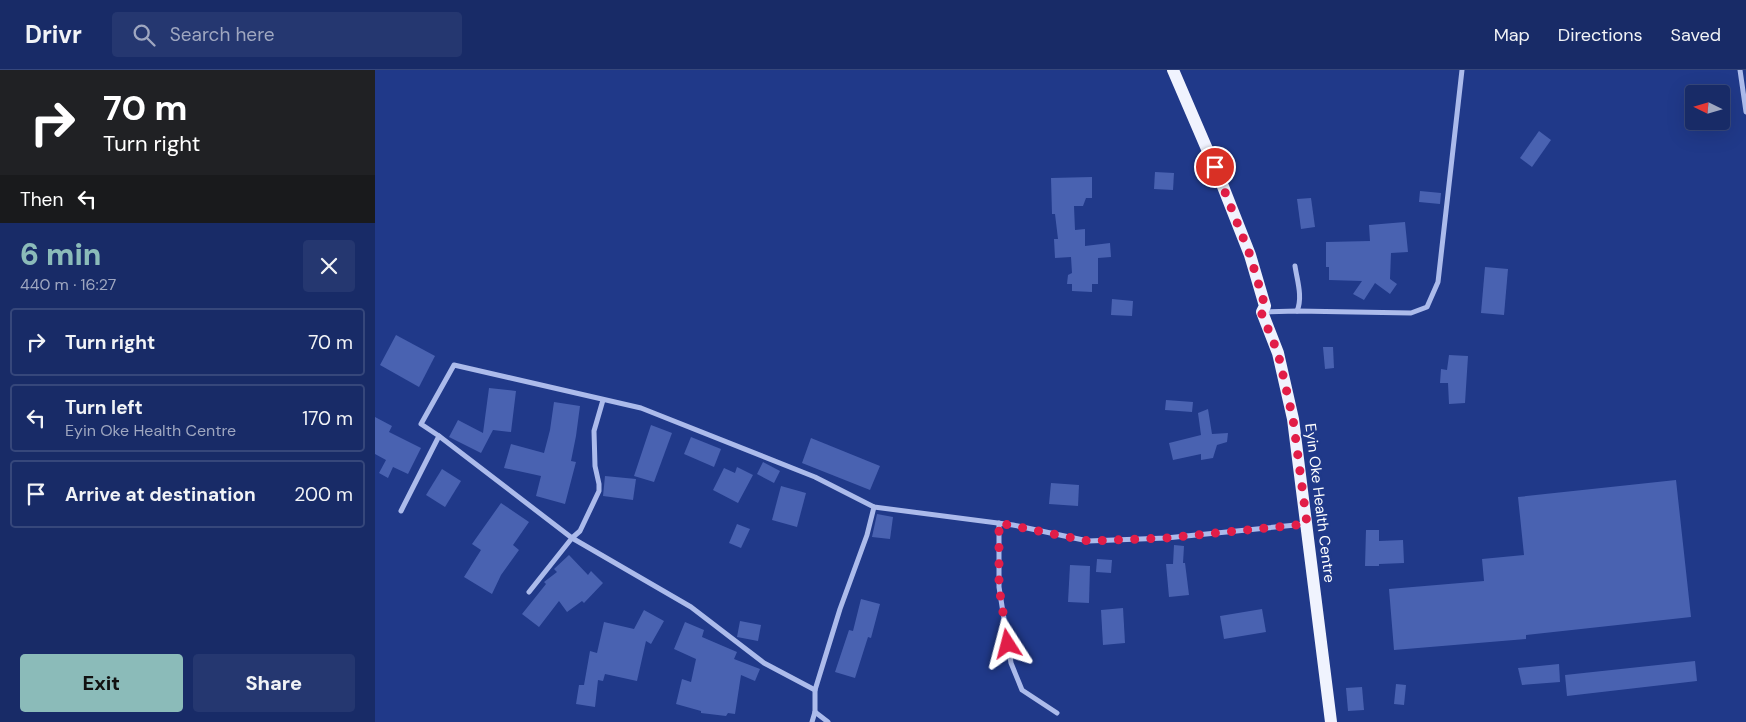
<!DOCTYPE html>
<html lang="en">
<head>
<meta charset="utf-8">
<style>
  :root { --surface:#182b67; --page:#253770; --text:#f1f3f6; --muted:#9fa7c0; --line:#36477b; --accent:#8bbbb9 }
  body { margin:0; font-family:"DM Sans",sans-serif; background:var(--page); color:var(--text); height:100vh; display:flex; flex-direction:column; font-size:19px; white-space:nowrap }
  * { box-sizing:border-box; margin:0 }
  p { font-size:16px; color:var(--muted) }
  .icon { flex:none; width:28px; height:28px; fill:none; stroke:currentColor; stroke-width:2; stroke-linecap:round; stroke-linejoin:round }
  .map { position:relative; flex:1; overflow:hidden }
  .details { display:flex; flex-direction:column; background:var(--surface); width:375px }
  .details>* { flex:none }
  .banner { background:#202124; color:#fff; overflow:hidden }
  .needle { width:32px; rotate:275deg }
  .controls { position:absolute; left:1310px; top:15px; display:grid; gap:10px }
  .controls a { display:grid; place-items:center; width:45px; height:45px; border-radius:5px; background:var(--surface); box-shadow:0 5px 20px #0002,0 0 0 1px var(--line); font-size:25px }
  .pin { position:absolute; display:grid; place-items:center; width:42px; height:42px; color:#fff; margin:-21px; border:2px solid #fff; border-radius:50%; box-shadow:0 1px 5px #0007 }
  .me { position:absolute; width:55px; margin:-28px; rotate:351deg; stroke-linejoin:round; filter:drop-shadow(0 0 4px #0008) }
  .turn { display:flex; align-items:center; gap:18px; height:105px; padding:0 20px; font-size:22px }
  .turn .icon { width:65px; height:65px; stroke-width:2.5 }
  .turn b { display:block; font-size:35px; line-height:42px }
  .then { display:flex; align-items:center; height:48px; padding:0 20px; background:#0003; gap:10px; font-size:19px }
  .round { display:grid; place-items:center; flex:none; width:52px; height:52px; border-radius:5px; background:var(--page) }
  .summary { display:flex; align-items:center; justify-content:space-between; height:85px; padding:0 20px }
  h1 { font-size:30px; font-weight:800; line-height:38px; color:var(--accent) }
  .action { display:flex; gap:10px; margin-top:auto; padding:10px 20px }
  .action a { flex:1; height:58px; border-radius:5px; background:var(--accent); color:#111; font-size:20px; font-weight:800; line-height:58px; text-align:center }
  .action a+a { background:var(--page); color:var(--text) }
  ul { padding:0; list-style:none }
  li { display:flex; align-items:center; gap:15px; height:68px; margin:0 10px 8px; padding:0 10px; border:2px solid var(--line); border-radius:5px }
  li div { flex:1 }
  li b { display:block; font-size:19px }
  li em { font-style:normal }
  header { display:flex; align-items:center; gap:30px; box-sizing:border-box; height:70px; padding:0 25px; background:var(--surface); border-bottom:1px solid var(--line) }
  header strong { font-size:24px }
  nav { display:flex; gap:28px; margin-inline-start:auto; font-size:18px }
  .search { width:350px; height:45px; background:var(--page); display:flex; align-items:center; gap:12px; box-sizing:border-box; padding:0 18px; border-radius:5px; color:var(--muted); font-size:19px }
  main { display:flex; flex:1; min-height:0 }
  .map>svg:first-child { display:block }
  .building { fill:#4962b1 }
  .lines { fill:none; stroke-linecap:round; stroke-linejoin:round }
  .minor { stroke:#acbbeb; stroke-width:5 }
  .primary { stroke:#f0f3fe; stroke-width:12 }
  .route { stroke:#e11d48; stroke-width:9; stroke-dasharray:0 16.2 }
  .labels { text-anchor:middle; stroke-width:5; stroke-linejoin:round; paint-order:stroke }
  .street-label { font-size:15px; fill:#fff; stroke:#203989 }
</style>
</head>
<body>
<header>
<strong>Drivr</strong>
<div class="search"><svg class="icon" aria-label="search" viewBox="0 0 24 24"><circle cx="10" cy="10" r="6"/><path d="M15 15l6 6"/></svg>Search here</div>
<nav><a>Map</a><a>Directions</a><a>Saved</a></nav>
</header>
<main>
<section class="details">
<div class="banner">
<div class="turn"><svg class="icon" aria-label="right" viewBox="0 0 24 24"><path d="M7 20v-9h11M14 6l5 5-5 5"/></svg><div><b>70 m</b>Turn right</div></div>
<div class="then">Then<svg class="icon" aria-label="left" viewBox="0 0 24 24"><path d="M17 20v-9H6M10 6l-5 5 5 5"/></svg></div>
</div>
<div class="summary"><div><h1>6 min</h1><p>440 m · 16:27</p></div><a class="round"><svg class="icon" aria-label="close" viewBox="0 0 24 24"><path d="M6 6l12 12M18 6L6 18"/></svg></a></div>
<ul>
<li><svg class="icon" aria-label="right" viewBox="0 0 24 24"><path d="M7 20v-9h11M14 6l5 5-5 5"/></svg><div><b>Turn right</b></div><em>70 m</em></li>
<li><svg class="icon" aria-label="left" viewBox="0 0 24 24"><path d="M17 20v-9H6M10 6l-5 5 5 5"/></svg><div><b>Turn left</b><p>Eyin Oke Health Centre</p></div><em>170 m</em></li>
<li><svg class="icon" aria-label="arrive" viewBox="0 0 24 24"><path d="M6 21V4h12l-3 4 3 4H6"/></svg><div><b>Arrive at destination</b></div><em>200 m</em></li>
</ul>
<div class="action"><a>Exit</a><a>Share</a></div>
</section>
<div class="map">
<svg width="1371" height="652" viewBox="0 0 1371 652">
  <rect width="100%" height="100%" fill="#203989"/>
  <!-- building -->
  <g class="building">
    <path d="M1164 61 1176 70 1157 97 1145 88Z"/>
    <path d="M780 102 799 103 798 120 779 119Z"/>
    <path d="M717 107V128H711L708 136H699L700 160 710 159V176L735 173 736 187 723 188V214H717V222L697 221V214H692L693 205 697 203 696 187 680 188 679 169H683L680 144H677L676 108Z"/>
    <path d="M1045 121 1066 123 1065 134 1044 132Z"/>
    <path d="M936 128 940 157 926 159 922 129Z"/>
    <path d="M1030 152 1033 182 1016 183 1015 209 1022 214 1015 224 1000 213 989 230 978 224 987 211 954 210V197H951V172L995 171 994 155Z"/>
    <path d="M1110 197 1133 199 1129 245 1106 243Z"/>
    <path d="M737 229 758 231 757 246 736 245Z"/>
    <path d="M21 265 60 286 44 317 5 295Z"/>
    <path d="M948 277H958L959 298 950 299Z"/>
    <path d="M1074 285 1093 286 1090 333 1074 334 1073 313H1065L1066 299 1072 300Z"/>
    <path d="M114 318 141 321 136 362 118 360 106 383 74 367 83 350 108 363Z"/>
    <path d="M791 330 818 332 817 342 790 340Z"/>
    <path d="M179 332 205 336 201 366 196 391 201 392 190 434 161 426 166 406 129 398 136 374 169 383 175 360Z"/>
    <path d="M833 339 837 364 853 363 852 372 842 375 838 388 826 390V384L798 390 794 373 826 365 823 343Z"/>
    <path d="M0 347 17 356 14 362 46 378 33 404 18 397 13 408 4 403 11 390 0 384Z"/>
    <path d="M276 355 297 363 279 412 259 406Z"/>
    <path d="M316 367 346 379 339 397 309 384Z"/>
    <path d="M436 368 505 396 495 420 427 393Z"/>
    <path d="M388 392 405 401 399 413 382 404Z"/>
    <path d="M362 397 378 405 363 433 338 420 349 398 360 403Z"/>
    <path d="M67 399 86 411 70 437 51 425Z"/>
    <path d="M230 406 261 409 258 430 228 426Z"/>
    <path d="M1301 410 1316 547 1151 565V569L1019 580 1014 519 1109 511 1107 489 1149 485 1143 427Z"/>
    <path d="M676 413 704 415 703 436 674 434Z"/>
    <path d="M406 416 431 423 422 457 397 450Z"/>
    <path d="M126 433 154 452 138 475 144 480 126 505 117 524 89 507 106 480 97 474Z"/>
    <path d="M502 444 518 447 515 469 497 467Z"/>
    <path d="M362 454 375 459 366 478 354 473Z"/>
    <path d="M991 460H1004V471L1028 470 1029 493 1004 494V496H990Z"/>
    <path d="M799 475 809 476 808 493H810L814 525 794 527 791 494H798Z"/>
    <path d="M194 485 213 505 216 501 228 513 209 533 207 531 192 542 184 531 164 557 147 544 171 514 169 512 182 502 179 499Z"/>
    <path d="M722 489 737 490 736 503 721 502Z"/>
    <path d="M695 495 715 496 714 533 693 532Z"/>
    <path d="M486 529 505 534 496 568 493 567 480 608 460 602 474 560 478 561Z"/>
    <path d="M748 538 750 573 728 575 726 540Z"/>
    <path d="M887 539 891 562 849 569 845 546Z"/>
    <path d="M269 540 289 551 276 574 271 571 262 611 230 604 228 611 223 610 220 637 201 634 204 615H209L215 581 222 583 229 552 259 559Z"/>
    <path d="M365 551 386 555 383 571 362 567Z"/>
    <path d="M310 552 329 560 327 567 362 582 359 589 385 599 380 611 366 605 360 644 353 643 351 646 326 643V641L301 634 307 609 316 612 321 589 299 579Z"/>
    <path d="M1320 591 1322 611 1192 626 1190 605Z"/>
    <path d="M1184 594 1185 612 1147 615 1143 598Z"/>
    <path d="M1021 614 1031 615 1029 635 1019 634Z"/>
    <path d="M987 617 989 640 973 641 971 618Z"/>
  </g>
  <g class="lines">
    <!-- minor -->
    <g class="minor">
      <path d="M1365 0 1371 42"/>
      <path d="M920 196C922 210 928 227 922 241"/>
      <path d="M889 242 922 241 1036 243 1052 237 1063 212 1087 0"/>
      <path d="M64 366 197 468 316 537 389 593 440 620"/>
      <path d="M26 441 64 366 46 354 79 295 266 338 440 407 499 437 638 455 713 471 791 468 931 454"/>
      <path d="M624 453V517L636 593 647 620 682 643"/>
      <path d="M154 522 197 468 205 461 224 421V414L220 396 219 361 228 330"/>
      <path d="M440 642 453 652"/>
      <path d="M437 652 440 642V620L465 539 492 465 499 437"/>
    </g>
    <!-- primary -->
    <path class="primary" d="M798 0 847 114 875 185 890 236 887 242 903 283 918 349 956 652"/>
  </g>
  <g class="lines">
    <!-- route -->
    <path class="route" d="M633 574 624 517V453L713 471 791 468 932 454 918 349 903 283 886 242 890 236 875 185 840 97"/>
  </g>
  <g class="labels">
    <!-- street labels -->
    <g class="street-label">
      <text transform="translate(945 433) rotate(83)" y="5">Eyin Oke Health Centre</text>
    </g>
  </g>
</svg>
<div class="controls">
<a><svg class="needle" viewBox="-14 -14 28 28"><path d="M0-13l5 13h-10z" fill="#e53935"/><path d="M0 13l5-13h-10z" fill="#9fa7c0"/></svg></a>
</div>
<div class="pin" style="left:840px;top:97px;background:#d93025"><svg class="icon" aria-label="arrive" viewBox="0 0 24 24"><path d="M6 21V4h12l-3 4 3 4H6"/></svg></div>
<svg class="me" style="left:633px;top:574px" viewBox="-20 -20 40 40"><path d="M0-17L14 15 0 8-14 15z" fill="#e11d48" stroke="#fff" stroke-width="4"/></svg>
</div>
</main>
</body>
</html>
